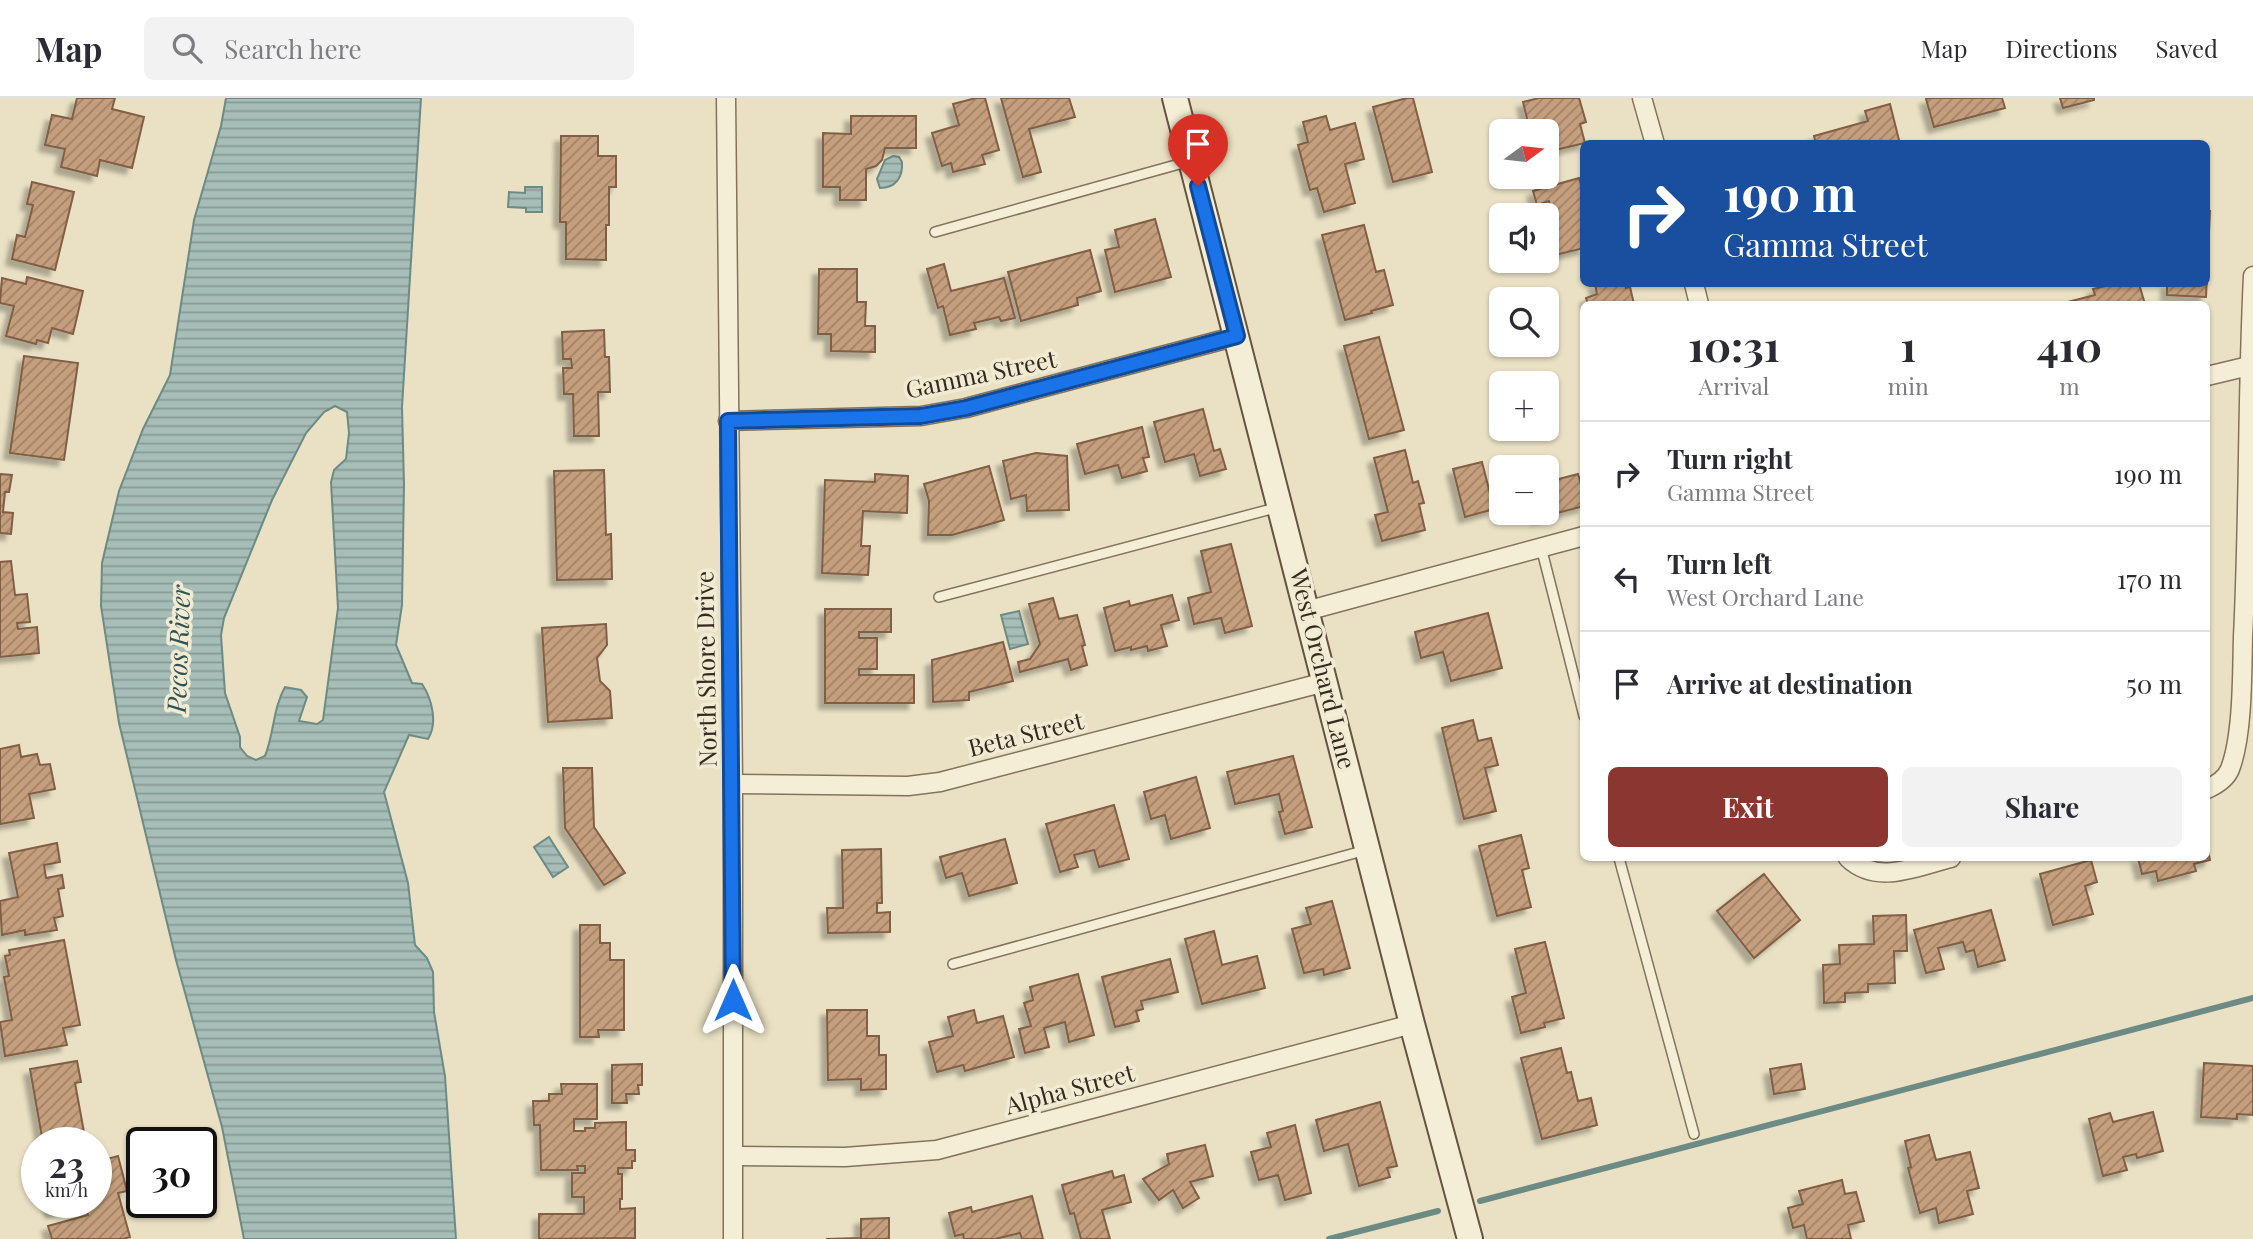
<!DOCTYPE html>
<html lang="en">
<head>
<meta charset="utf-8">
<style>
  :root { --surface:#fff; --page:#f2f2f3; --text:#2b2b33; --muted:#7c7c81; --line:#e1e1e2; --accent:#8c3632 }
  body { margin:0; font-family:"Playfair Display",serif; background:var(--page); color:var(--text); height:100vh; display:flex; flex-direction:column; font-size:26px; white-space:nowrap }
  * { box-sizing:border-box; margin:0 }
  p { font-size:23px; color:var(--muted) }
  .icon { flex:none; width:38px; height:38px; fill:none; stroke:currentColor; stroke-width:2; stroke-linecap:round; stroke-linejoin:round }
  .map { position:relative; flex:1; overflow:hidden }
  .panel { position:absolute; left:1580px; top:203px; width:630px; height:560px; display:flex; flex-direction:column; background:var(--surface); border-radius:10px; box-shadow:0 2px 5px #0004 }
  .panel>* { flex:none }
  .hud { position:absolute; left:1580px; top:42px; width:630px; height:147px; border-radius:10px; box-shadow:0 2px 5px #0004; background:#1a4fa0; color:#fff; overflow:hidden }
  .needle { width:46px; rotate:75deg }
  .tools { position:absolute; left:1489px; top:21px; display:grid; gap:14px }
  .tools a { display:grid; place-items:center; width:70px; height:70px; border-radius:10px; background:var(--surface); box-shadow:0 2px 5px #0004; font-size:35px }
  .speed { position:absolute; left:21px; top:1029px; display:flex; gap:14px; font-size:35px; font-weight:700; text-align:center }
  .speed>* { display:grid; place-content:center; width:91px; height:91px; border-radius:50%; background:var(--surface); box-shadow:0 2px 5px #0004; line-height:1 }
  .speed small { font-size:18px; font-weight:400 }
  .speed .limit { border:4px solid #111; border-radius:10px; background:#fff; color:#111 }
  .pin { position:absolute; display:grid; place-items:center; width:60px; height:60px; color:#fff; margin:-72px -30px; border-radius:50% 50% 50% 0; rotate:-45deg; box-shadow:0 0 7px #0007 }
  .pin .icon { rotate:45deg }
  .me { position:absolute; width:77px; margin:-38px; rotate:0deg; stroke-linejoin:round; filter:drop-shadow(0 0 5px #0008) }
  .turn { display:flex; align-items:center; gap:24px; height:147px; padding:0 28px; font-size:32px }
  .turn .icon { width:91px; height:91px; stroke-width:2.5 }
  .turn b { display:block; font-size:49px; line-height:60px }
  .eta { display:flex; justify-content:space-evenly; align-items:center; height:119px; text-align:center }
  .eta b { font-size:42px; font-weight:700; line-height:49px }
  .action { display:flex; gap:14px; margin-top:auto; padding:14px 28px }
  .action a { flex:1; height:80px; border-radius:10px; background:var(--accent); color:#fff; font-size:28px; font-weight:700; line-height:80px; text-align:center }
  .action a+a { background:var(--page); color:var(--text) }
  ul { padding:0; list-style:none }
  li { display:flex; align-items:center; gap:21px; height:105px; padding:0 28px; border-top:2px solid var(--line) }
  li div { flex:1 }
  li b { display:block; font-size:26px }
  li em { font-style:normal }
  header { display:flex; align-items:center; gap:42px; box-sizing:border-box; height:98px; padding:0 35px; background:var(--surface); border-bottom:2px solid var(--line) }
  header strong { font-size:33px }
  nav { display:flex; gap:38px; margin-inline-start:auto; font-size:24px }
  .search { width:490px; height:63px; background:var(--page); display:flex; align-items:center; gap:18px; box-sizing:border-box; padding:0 24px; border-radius:10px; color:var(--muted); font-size:26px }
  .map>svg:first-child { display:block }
  .water { fill:url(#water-rules); stroke:#6d8b85; stroke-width:2; fill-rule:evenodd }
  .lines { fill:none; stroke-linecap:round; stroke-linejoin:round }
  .stream { stroke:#6d8b85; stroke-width:6 }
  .building { fill:url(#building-hatch); stroke:#805f44; stroke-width:2; filter:url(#shadow) }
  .lane-casing { stroke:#83735c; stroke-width:12 }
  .street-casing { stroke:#83735c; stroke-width:21 }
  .secondary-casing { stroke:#65543f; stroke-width:28 }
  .lane { stroke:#f5eed6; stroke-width:9 }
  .street { stroke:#f5eed6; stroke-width:18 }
  .secondary { stroke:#f5eed6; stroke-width:24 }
  .route-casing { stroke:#114b97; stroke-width:18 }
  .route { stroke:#1a73e8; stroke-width:12 }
  .labels { text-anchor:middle; stroke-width:7; stroke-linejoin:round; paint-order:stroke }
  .street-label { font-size:24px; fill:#342a1f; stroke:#f2ebd3 }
  .water-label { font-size:26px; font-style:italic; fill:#2f5252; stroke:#f2ebd3 }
</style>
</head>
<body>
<header>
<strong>Map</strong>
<div class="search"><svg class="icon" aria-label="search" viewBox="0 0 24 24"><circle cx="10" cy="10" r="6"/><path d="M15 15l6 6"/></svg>Search here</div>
<nav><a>Map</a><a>Directions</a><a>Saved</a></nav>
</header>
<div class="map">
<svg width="2253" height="1141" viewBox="0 0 2253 1141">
  <defs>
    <pattern id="water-rules" width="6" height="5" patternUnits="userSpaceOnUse" patternTransform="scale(1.75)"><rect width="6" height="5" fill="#a6bdb8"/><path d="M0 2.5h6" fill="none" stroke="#889a95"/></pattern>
    <pattern id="building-hatch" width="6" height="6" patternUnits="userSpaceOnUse" patternTransform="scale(1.75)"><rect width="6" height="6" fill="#c59f7d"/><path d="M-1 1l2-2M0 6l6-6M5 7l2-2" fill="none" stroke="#a18266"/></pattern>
    <filter id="shadow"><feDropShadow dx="-6" dy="6" stdDeviation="2" flood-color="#0004"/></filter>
  </defs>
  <rect width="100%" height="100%" fill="#eae1c4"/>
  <!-- water -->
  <g class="water">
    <path d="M226 0H421L402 309 404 386 402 507 396 547 412 585 422 586C432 601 438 625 428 641L409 637 384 694 408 785 415 847 427 860 433 874 434 914 445 978 456 1141H244L222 1029 176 862 119 625 101 508 102 465 119 393 143 331 170 277 194 122 221 28ZM335 308 347 314 349 335 346 361 334 372 331 384 338 510 323 622 317 626 299 623 307 599 301 592 285 589C273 610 274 636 265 658L256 662 247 658 240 649V639L225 595 221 537 224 520 272 402 306 335 324 314Z"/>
    <path d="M893 58 899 59 902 64C903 79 896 90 880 90L877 81 885 62Z"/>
    <path d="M525 89H542V114H526V110L508 109 509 94 525 95Z"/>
    <path d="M1019 513 1028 546 1010 551 1001 517Z"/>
    <path d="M549 739 568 769 553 779 534 749Z"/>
  </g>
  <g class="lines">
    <!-- stream -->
    <g class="stream">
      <path d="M1480 1103 2253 900"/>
      <path d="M1329 1141 1438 1113"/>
    </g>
  </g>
  <!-- building -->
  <g class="building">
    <path d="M77 0H115L112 11 144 19 132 70 100 62 97 78 61 69 65 51 45 47 52 17 72 21Z"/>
    <path d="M976 0H985L999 52 982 57 985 66 953 74 951 65 942 68 932 35 959 27 953 6Z"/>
    <path d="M1001 0H1069L1075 19 1029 31 1041 74 1023 79Z"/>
    <path d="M1407 0H1413L1432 74 1393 84 1373 9Z"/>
    <path d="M1539 0H1579L1586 24 1580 26 1585 45 1555 52 1550 30 1530 33 1523 4Z"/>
    <path d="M1930 0H2002L2005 10 1934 29 1926 1Z"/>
    <path d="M2060 0H2094V2L2063 10Z"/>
    <path d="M1890 6 1900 46H1816L1814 38 1868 23 1865 13Z"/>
    <path d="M851 18H916V50H885L882 62 876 68 866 71V102H840V89H823V35L851 36Z"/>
    <path d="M1326 18 1330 32 1355 25 1364 61 1345 66 1355 105 1324 114 1317 90 1310 92 1298 47 1308 44 1303 24Z"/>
    <path d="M561 38H598V58H616V89H609V127H606V162L566 161V124H560Z"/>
    <path d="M1579 80 1584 97V150L1547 159V130L1556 127 1549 103 1537 107 1533 93Z"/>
    <path d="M32 84 74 94 55 172 12 161 17 137 25 139 33 107 27 106Z"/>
    <path d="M2207 113H2210L2206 199 2167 197V186H2207Z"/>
    <path d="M1155 121 1171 179 1115 194 1105 152 1119 149 1115 132Z"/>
    <path d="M1364 127 1376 174 1384 172 1393 207 1371 213 1372 215 1345 222 1322 137Z"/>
    <path d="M1090 152 1101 193 1077 200 1078 207 1021 223 1008 174Z"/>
    <path d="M944 166 951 193 1004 180 1015 220 1001 223 999 219 974 225 976 231 950 237 943 208 938 210 927 171Z"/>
    <path d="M819 171H857V204H866L865 228H875V254L831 253V236H818Z"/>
    <path d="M27 179 83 193 73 236 52 230 48 245 37 242 36 246 6 238 14 208 0 205 2 180 26 186Z"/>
    <path d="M1595 186H1625L1626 190 1630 189 1634 206H1588L1586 200 1597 196Z"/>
    <path d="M2114 186H2130L2131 188 2139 186 2145 206H2060L2095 197 2093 191Z"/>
    <path d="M604 232 605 259H609L610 294H598L599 338H574L573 296H564L563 270H572L571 261H563L562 234Z"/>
    <path d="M1379 239 1404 332 1369 341 1344 248Z"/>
    <path d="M24 258 78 265 64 362 10 355Z"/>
    <path d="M1203 311 1214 353 1220 351 1226 371 1200 378 1194 356 1165 364 1154 324Z"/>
    <path d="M1142 329 1149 359 1143 360 1147 373 1122 380 1118 367 1085 376 1077 346Z"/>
    <path d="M1405 352 1413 385 1418 383 1424 405 1419 406 1425 432 1382 443 1375 417 1388 414 1374 360Z"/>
    <path d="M1036 355 1067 358 1069 412 1027 413 1026 397 1011 401 1003 363Z"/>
    <path d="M1482 364 1494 411 1465 419 1453 371Z"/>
    <path d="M989 368 1004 422 952 437H928L929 403 924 386Z"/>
    <path d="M604 372 606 437 611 436 612 481 557 482 554 373Z"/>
    <path d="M0 376 12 377 9 394H5L3 414 13 415 11 436 0 435Z"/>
    <path d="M875 376 908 378 907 415 863 413 861 448H870L868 477 822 475 825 382 875 384Z"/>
    <path d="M1578 376 1584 397V408L1538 420 1536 415H1547V384Z"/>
    <path d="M1231 446 1252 528 1225 535 1221 520 1194 526 1188 500 1211 494 1201 453Z"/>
    <path d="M11 463 15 497 27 496 30 524 17 525 18 531 37 529 39 555 0 559V464Z"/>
    <path d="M1172 497 1179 522 1161 527 1167 548 1148 553 1147 548 1131 552V549L1115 553 1104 510 1129 503 1130 508Z"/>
    <path d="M1053 500 1059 521 1077 517 1085 547 1082 548 1087 567 1071 572 1068 561 1020 574 1018 564 1030 561 1040 546 1029 506Z"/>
    <path d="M825 511H891V534H859V540H877V571H859V577H914V605H825Z"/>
    <path d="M1488 515 1502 570 1451 583 1443 554 1421 560 1415 534Z"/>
    <path d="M606 526 607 547 597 560 600 583 610 593 612 620 548 624 542 530Z"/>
    <path d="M1003 544 1013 583 969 594V602L933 604 932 562Z"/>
    <path d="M1473 622 1478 643 1491 640 1498 667 1485 670 1496 713 1464 721 1442 630Z"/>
    <path d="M19 647 21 659 37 656 40 667 50 666 55 691 29 696 34 720 0 726V651Z"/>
    <path d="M1293 658 1312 729 1285 736 1279 714 1283 713 1279 696 1235 706 1227 674Z"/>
    <path d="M563 670H592L594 729 625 775 604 787 565 730Z"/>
    <path d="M1196 679 1210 730 1171 741 1165 717 1151 721 1144 694Z"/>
    <path d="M1114 707 1129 761 1099 769 1094 752 1074 757 1078 769 1060 774 1046 726Z"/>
    <path d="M1521 737 1529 770 1522 772 1531 809 1497 818 1479 748Z"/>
    <path d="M1005 741 1017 785 969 798 962 775 946 780 940 759Z"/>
    <path d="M57 745 60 764 44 767 46 780 62 777 64 790 58 791 63 818 54 820 57 832 25 837V832L2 837 0 803 18 799 9 755Z"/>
    <path d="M2207 749 2210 762 2194 766 2196 773 2158 783 2156 773 2142 776 2138 760H2207Z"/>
    <path d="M881 751 882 805H877V815L890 814V834L828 835 827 810H843L842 752Z"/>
    <path d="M2091 762 2097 784 2085 788 2093 816 2053 827 2040 776Z"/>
    <path d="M1764 776 1800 822 1754 860 1717 813Z"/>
    <path d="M1332 803 1350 870 1324 877 1323 871 1304 875 1292 831 1311 826 1306 810Z"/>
    <path d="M1991 812 2005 862 1978 869 1974 852 1966 854 1963 844 1938 850 1944 871 1926 875 1914 832Z"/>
    <path d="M1906 817 1907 853H1894L1895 885 1868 886V894L1845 895V904L1824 905 1823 867 1840 866 1839 847 1874 846 1873 818Z"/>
    <path d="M580 827H600V845H610V862H624V932H598L599 939H580Z"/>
    <path d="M1214 833 1222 867 1257 858 1265 890 1202 906 1185 841Z"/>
    <path d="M64 842 80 927 63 930 67 947 5 958 0 924 12 922 4 879 9 878 5 858 10 857 9 852Z"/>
    <path d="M1545 844 1564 920 1544 925 1545 929 1521 935 1512 899 1526 895 1515 851Z"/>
    <path d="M1170 861 1178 894 1141 903 1143 911 1136 913 1139 923 1115 929 1102 879Z"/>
    <path d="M1078 876 1094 937 1069 944 1065 924 1044 930 1049 949 1025 955 1019 931 1031 928 1024 905 1033 902 1030 889Z"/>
    <path d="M827 912H867V938H879V957H886V991L861 992V981L828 982Z"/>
    <path d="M974 912 977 925 1003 918 1014 959 965 973 963 967 937 974 929 944 953 938 948 919Z"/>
    <path d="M1561 950 1567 975 1571 974 1578 1003 1591 1000 1597 1027 1542 1041 1521 960Z"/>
    <path d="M77 963 81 984 75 985 86 1045H43L30 971Z"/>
    <path d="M2204 965 2253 968V1017L2237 1016V1021L2201 1019Z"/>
    <path d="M642 966V987H638L639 996H626L627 1005H612V967Z"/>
    <path d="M1801 966 1805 991 1774 996 1770 971Z"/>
    <path d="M561 986H597V1021H574V1033H585V1030H595V1025L626 1024V1052H635V1063H632V1070H618V1076H622V1101H620V1111L635 1110V1140L539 1141V1116H584V1099H572V1075H585V1068H577L578 1072H541L540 1027H534L533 1003H549V996H562Z"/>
    <path d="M1380 1004 1397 1068 1387 1070 1390 1079 1359 1088 1348 1046 1324 1053 1316 1022Z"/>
    <path d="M2153 1014 2163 1053 2137 1060 2136 1056 2123 1059 2127 1072 2103 1078 2089 1021 2110 1015 2113 1024Z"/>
    <path d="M1295 1027 1311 1095 1285 1102 1278 1077 1259 1082 1251 1054 1271 1049 1267 1035Z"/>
    <path d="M1929 1037 1936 1062 1970 1054 1979 1090 1967 1093 1973 1116 1939 1125 1936 1110 1920 1115 1908 1070 1911 1069 1905 1043Z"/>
    <path d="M1205 1047 1213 1078 1190 1084 1199 1100 1183 1110 1173 1092 1159 1102 1143 1081 1169 1066 1167 1056Z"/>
    <path d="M118 1058 127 1093 118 1095 130 1139 123 1141H52L48 1128 88 1117 84 1105 52 1114 49 1104H96V1064Z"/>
    <path d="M1112 1073 1114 1080 1124 1077 1131 1104 1102 1112 1110 1141H1081L1074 1115 1070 1116 1062 1087Z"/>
    <path d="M1842 1082 1845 1096 1856 1094 1864 1123 1848 1127 1851 1141H1807L1804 1127 1793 1130 1788 1110 1803 1106 1799 1093Z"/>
    <path d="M1032 1098 1043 1141H1022L1020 1135 995 1141H964L963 1136 955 1138 949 1115 971 1109 972 1114Z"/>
    <path d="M889 1120V1141H826L861 1140V1121Z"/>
  </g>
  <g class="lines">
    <!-- lane casing -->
    <g class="lane-casing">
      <g id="lane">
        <path d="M935 134 1190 63"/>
        <path d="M1541 449 1584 618"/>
        <path d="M939 499 1279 409"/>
        <path d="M1619 760 1694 1036"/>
        <path d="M953 866 1366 752"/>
      </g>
    </g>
    <!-- street casing -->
    <g class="street-casing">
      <g id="street">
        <path d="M726 0 733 686V1141"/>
        <path d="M1642 0 1655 46"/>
        <path d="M1694 186 1699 206"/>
        <path d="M2207 278 2249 268"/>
        <path d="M728 323 921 318 966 310 1237 238"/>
        <path d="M1306 513 1584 438"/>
        <path d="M733 686 908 688 940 684 1325 584"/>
        <path d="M2207 691C2216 687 2226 681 2230 671 2243 637 2242 576 2243 539 2249 418 2247 298 2253 178"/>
        <path d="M1848 760C1877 788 1917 768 1951 760"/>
        <path d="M735 1058 845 1059 937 1052 1412 926"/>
      </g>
    </g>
    <!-- secondary casing -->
    <g class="secondary-casing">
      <path id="secondary" d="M1175 0 1412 926 1470 1141"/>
    </g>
    <!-- lane -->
    <use href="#lane" class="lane"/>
    <!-- street -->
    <use href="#street" class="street"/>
    <!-- secondary -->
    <use href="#secondary" class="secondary"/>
  </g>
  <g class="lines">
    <!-- route casing -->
    <g class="route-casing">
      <path id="route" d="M733 902 728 323 921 318 966 310 1237 238 1198 88"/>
    </g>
    <!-- route -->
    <use href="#route" class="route"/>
  </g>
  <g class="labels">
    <!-- street labels -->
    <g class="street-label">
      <text transform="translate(981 277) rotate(-12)" y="8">Gamma Street</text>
      <text transform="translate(707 571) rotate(-91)" y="8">North Shore Drive</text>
      <text transform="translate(1322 571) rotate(76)" y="8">West Orchard Lane</text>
      <text transform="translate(1026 637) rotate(-14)" y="8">Beta Street</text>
      <text transform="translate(1070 992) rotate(-15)" y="8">Alpha Street</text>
    </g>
    <!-- water labels -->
    <g class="water-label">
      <text transform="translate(179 551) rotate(-88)" y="9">Pecos River</text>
    </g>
  </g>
</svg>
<div class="tools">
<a><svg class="needle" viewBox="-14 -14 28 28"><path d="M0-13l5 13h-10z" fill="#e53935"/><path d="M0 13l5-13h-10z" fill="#7c7c81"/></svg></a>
<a><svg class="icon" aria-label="sound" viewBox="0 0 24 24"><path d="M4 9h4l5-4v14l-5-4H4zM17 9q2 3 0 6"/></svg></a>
<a><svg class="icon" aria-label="search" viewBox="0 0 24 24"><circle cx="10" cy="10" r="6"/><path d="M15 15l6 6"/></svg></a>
<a>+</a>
<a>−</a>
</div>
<div class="speed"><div>23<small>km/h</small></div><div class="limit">30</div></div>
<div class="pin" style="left:1198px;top:88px;background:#d93025"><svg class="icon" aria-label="arrive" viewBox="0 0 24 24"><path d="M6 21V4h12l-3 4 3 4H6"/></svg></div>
<svg class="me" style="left:733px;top:902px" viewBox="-20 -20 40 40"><path d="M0-17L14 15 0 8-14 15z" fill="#1a73e8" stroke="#fff" stroke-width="4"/></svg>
<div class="hud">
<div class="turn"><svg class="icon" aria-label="right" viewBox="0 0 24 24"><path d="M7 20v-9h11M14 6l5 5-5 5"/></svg><div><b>190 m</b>Gamma Street</div></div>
</div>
<section class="panel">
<div class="eta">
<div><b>10:31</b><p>Arrival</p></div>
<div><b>1</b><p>min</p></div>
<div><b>410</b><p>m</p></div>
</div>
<ul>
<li><svg class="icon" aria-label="right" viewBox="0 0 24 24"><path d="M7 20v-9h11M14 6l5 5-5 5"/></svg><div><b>Turn right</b><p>Gamma Street</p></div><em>190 m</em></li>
<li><svg class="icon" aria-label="left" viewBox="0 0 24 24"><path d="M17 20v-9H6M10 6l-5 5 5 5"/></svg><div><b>Turn left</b><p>West Orchard Lane</p></div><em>170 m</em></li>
<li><svg class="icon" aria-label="arrive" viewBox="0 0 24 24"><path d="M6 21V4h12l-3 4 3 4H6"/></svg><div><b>Arrive at destination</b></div><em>50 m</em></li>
</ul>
<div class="action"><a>Exit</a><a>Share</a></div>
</section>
</div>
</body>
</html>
